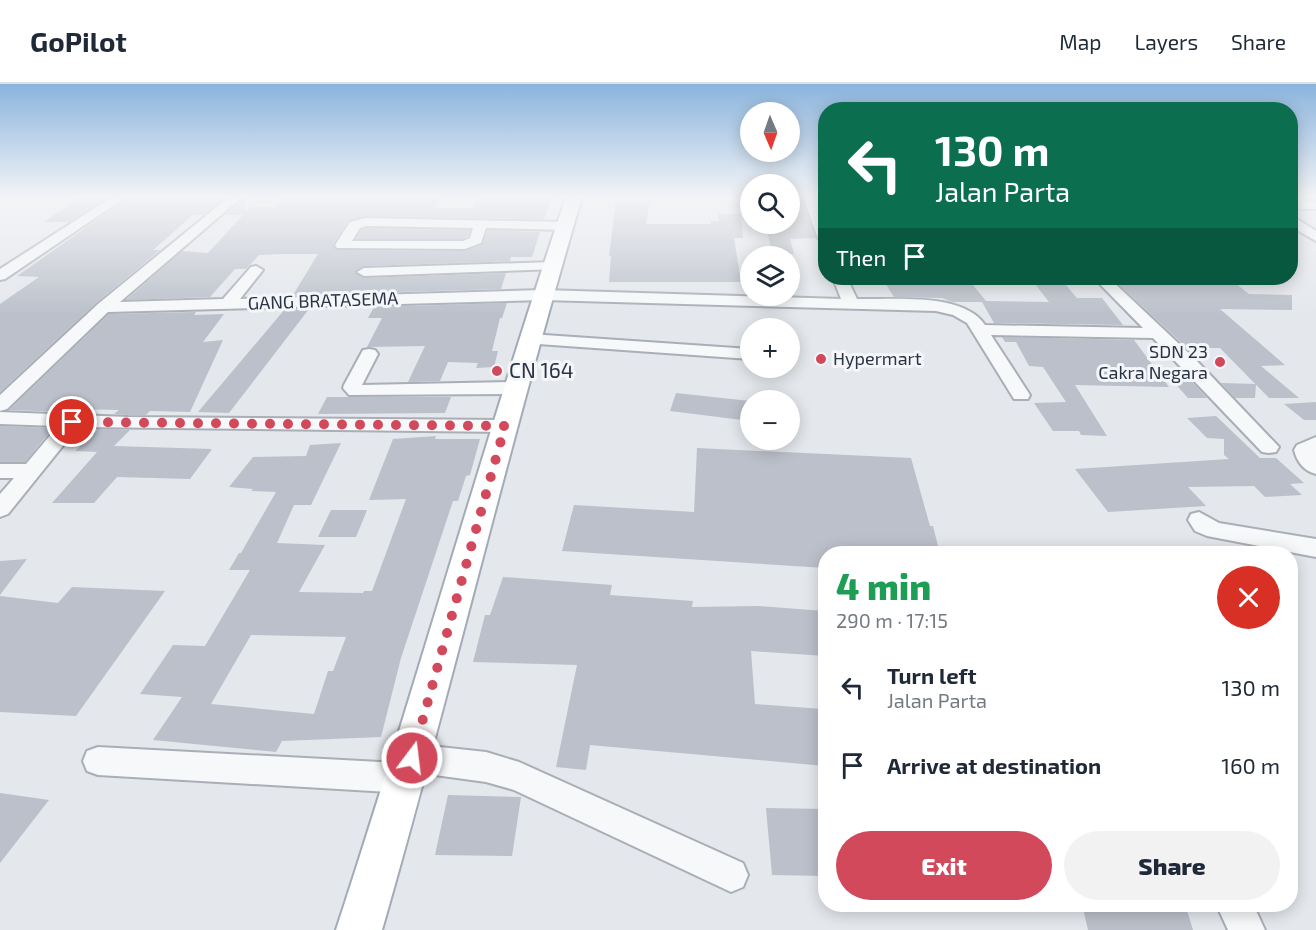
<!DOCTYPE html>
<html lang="en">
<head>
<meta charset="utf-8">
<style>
  :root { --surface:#fff; --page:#f2f2f3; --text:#1f2937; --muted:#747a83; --line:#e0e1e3; --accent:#d1495b }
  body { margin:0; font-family:"Exo 2",sans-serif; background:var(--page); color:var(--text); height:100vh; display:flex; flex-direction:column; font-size:22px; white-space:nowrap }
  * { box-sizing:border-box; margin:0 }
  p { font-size:20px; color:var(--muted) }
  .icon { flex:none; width:33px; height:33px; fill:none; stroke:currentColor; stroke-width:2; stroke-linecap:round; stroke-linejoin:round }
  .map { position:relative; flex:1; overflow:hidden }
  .details { position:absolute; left:818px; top:462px; width:480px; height:366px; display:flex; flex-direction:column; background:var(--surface); border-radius:24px; box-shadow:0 3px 15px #0003 }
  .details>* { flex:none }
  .guide { position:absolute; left:818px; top:18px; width:480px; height:183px; border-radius:24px; box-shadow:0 3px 15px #0003; background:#0b6e4f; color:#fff; overflow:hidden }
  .needle { width:39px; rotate:178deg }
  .tools { position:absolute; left:740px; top:18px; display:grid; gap:12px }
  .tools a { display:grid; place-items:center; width:60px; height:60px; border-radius:50%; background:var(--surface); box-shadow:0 3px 15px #0003; font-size:30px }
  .pin { position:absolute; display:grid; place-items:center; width:51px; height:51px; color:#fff; margin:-26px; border:3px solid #fff; border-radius:50%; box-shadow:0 2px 6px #0007 }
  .me { position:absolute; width:66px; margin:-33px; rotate:15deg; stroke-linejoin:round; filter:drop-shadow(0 0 4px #0008) }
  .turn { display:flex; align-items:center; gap:21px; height:126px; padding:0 18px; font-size:27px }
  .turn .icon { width:78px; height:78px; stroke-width:2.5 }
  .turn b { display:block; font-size:42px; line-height:51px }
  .then { display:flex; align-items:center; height:57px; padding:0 18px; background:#0003; gap:12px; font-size:22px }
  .round { display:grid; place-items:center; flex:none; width:63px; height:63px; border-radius:32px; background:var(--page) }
  .headline { display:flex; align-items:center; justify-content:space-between; height:102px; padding:0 18px }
  h1 { font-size:36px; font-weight:800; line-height:45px; color:#1e9e55 }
  .primary-button { display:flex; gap:12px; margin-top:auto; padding:12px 18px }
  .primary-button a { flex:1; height:69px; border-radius:36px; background:var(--accent); color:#fff; font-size:24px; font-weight:800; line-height:69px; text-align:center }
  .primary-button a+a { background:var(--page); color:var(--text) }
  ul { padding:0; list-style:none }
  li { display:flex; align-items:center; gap:18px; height:78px; padding:0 18px }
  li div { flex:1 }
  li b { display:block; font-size:22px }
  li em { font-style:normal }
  header { display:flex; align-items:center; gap:36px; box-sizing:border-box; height:84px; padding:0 30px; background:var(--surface); border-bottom:2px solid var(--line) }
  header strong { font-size:28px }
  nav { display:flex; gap:33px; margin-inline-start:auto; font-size:21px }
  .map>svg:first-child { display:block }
  .building { fill:#bbc0ca; fill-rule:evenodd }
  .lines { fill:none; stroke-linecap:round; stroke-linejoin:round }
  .minor-casing { stroke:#a9aeb7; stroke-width:4 }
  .major-casing { stroke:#a3abb8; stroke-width:4 }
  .minor { fill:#f7f8fa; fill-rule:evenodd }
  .major { fill:#fff; fill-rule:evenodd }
  .route { stroke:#d1495b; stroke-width:10; stroke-dasharray:0 18 }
  .poi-dot { fill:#d1495b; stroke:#f4f6f9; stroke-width:2 }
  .labels { text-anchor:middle; stroke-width:6; stroke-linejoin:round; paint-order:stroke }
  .far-street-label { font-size:18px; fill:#2b3445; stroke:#f4f6f9 }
  .far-poi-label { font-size:18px; fill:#2b3445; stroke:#f4f6f9; text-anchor:end }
  .poi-label { font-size:21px; fill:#2b3445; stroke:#f4f6f9; text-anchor:start }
</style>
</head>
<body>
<header>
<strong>GoPilot</strong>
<nav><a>Map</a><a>Layers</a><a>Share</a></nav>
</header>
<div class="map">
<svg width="1316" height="846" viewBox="0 0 1316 846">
  <rect width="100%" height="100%" fill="#e4e7ec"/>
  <!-- building -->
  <g class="building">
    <path d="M153 113H226L203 131H193L153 166H160L97 218 0 308V220L39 193 17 192 128 114Z"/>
    <path d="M244 113 246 128 251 123H275L282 115 319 113H440L434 124H473L476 116 505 115 506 113H552L544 135 366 132 348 137 333 160 337 166 465 167 482 161 488 146 540 148 532 173H511L510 177 364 182 355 187 364 194 506 189 501 205 293 211 318 170H283L259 171 246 185H235L210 213 126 216 182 167 208 169 243 131H224Z"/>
    <path d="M79 114H106L69 138H44Z"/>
    <path d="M616 116 650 117 646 140H711V137H719L718 130H741L743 154H734L741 198H609L611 172H609Z"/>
    <path d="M803 118 816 154 790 155 794 170H773L765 140H789V119Z"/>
    <path d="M366 144 470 146 468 152 463 155H356L361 146Z"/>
    <path d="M902 194H965V201H973L986 217 1049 218 1035 200H1065L1077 214H1102L1123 241 994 239 982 218H952L942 214 894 213 883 196H903Z"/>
    <path d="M1112 194H1135L1138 197 1189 198 1186 195H1211L1215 199H1235L1249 210 1292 211V226L1220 225 1285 281 1261 282 1299 314H1269L1220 264H1187Z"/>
    <path d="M507 219 502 234H500L492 267H498L494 283 476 284 478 279 448 278 440 297 408 298 425 262 367 263 382 234H368L374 223Z"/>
    <path d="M285 225H309L229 329 198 328Z"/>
    <path d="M196 228 194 231 224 230 203 258 223 256 190 328 150 327 146 331H128L114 330 119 326 71 325 68 328 9 326 109 230Z"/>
    <path d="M1002 253 1134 256 1169 303 1075 301 1107 352 1081 351 1079 347H1053L1034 319 1066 318 1043 283 1029 282 1016 258H1005Z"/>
    <path d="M1172 296 1191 297 1207 314H1188Z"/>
    <path d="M1221 299 1256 300 1255 314H1235Z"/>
    <path d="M676 309 750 317V337L670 327Z"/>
    <path d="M327 313H451L445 329 318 330Z"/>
    <path d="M1316 318V336H1304L1284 320Z"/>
    <path d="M1216 332 1260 374H1276L1304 399 1290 400 1302 411 1265 413 1254 402 1188 403 1206 422 1108 428 1075 385 1229 375 1224 371V355L1207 354 1187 334Z"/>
    <path d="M0 342 53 344 25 378H0Z"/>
    <path d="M98 345 130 346 114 362 212 365 190 395 117 393 94 419H52L97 368 75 367Z"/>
    <path d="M436 352 435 355H480L470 391 466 392 458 417H453L401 574 381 653 282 657 276 668 153 656 182 613 140 610 173 561 205 562 250 486H229L239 469H241L276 408 251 407 253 405 229 403 253 373 306 372 310 361 341 359 311 421H294L277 459 325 461 299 508 363 509 364 507H372L406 415 369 416 393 355ZM251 551 346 553 333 587H328L314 630 211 620Z"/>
    <path d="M697 364 911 374 930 442H933L940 470H825V484L562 467 574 421 694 428Z"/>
    <path d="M331 426H367L356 453H318Z"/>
    <path d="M27 475 0 511V477Z"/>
    <path d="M503 493 612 501 610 511 693 517 692 523 759 522 825 527V572L751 567 755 620 822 625 825 682 590 661 586 686 556 683 577 581 473 578 485 531H490Z"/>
    <path d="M72 503 165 507 76 632 0 628V512L58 519Z"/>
    <path d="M0 709 49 716 0 779Z"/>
    <path d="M448 711 521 713 512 772 435 771Z"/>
    <path d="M766 724 825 725V792L772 791Z"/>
    <path d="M1082 820H1185L1193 846H1088Z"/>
  </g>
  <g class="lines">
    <!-- minor casing -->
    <g class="minor-casing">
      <g id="minor">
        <path d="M112 113H126L5 195 0 196V185Z"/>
        <path d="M229 113H242L120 218 223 215 251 183 256 182 263 186 240 215 543 206 841 215 833 194H847L857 215C892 216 963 208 985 241L1143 244 1094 194H1109L1194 274 1279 363 1276 368 1269 369 1262 368 1153 254 991 251 1030 311 1028 315H1014L967 239 953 231 936 227 543 216 108 228 7 325 0 327V311L98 220Z"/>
        <path d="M803 113H815L825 137V158L818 154Z"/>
        <rect x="1290" y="117" width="26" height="8"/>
        <path d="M366 134 566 138 573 142 566 146 486 144 481 159 465 165 337 164 335 161 350 138ZM366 142 473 144 470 154 463 157H352L360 144Z"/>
        <path d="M1290 135H1297L1316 147V157L1290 142Z"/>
        <path d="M552 178 559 182 557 185 364 192 357 188 364 184Z"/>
        <path d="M530 250 750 265V275L524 259 522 255 524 251Z"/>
        <path d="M369 265 375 266 378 270 362 301 515 298 522 300 524 304 522 308 515 310 349 311 343 304 344 301 363 266Z"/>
        <path d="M0 328 128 333 505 336 512 338 515 342 512 346 505 348 78 343 8 430 0 433V410L14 394H0V380H26L58 342 0 340Z"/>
        <path d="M1316 353V390C1304 387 1297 378 1294 366L1297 361Z"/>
        <path d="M1199 428 1219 439 1316 455V473L1207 452 1195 447 1188 436 1191 430Z"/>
        <path d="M412 660 486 668 519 678 743 779 748 791 743 803 731 808 514 706 486 698 420 689 422 694 417 705 406 709 98 691 87 687 83 677 87 667 98 663 399 679 397 674 401 664Z"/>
        <path d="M1216 820H1253L1265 846H1228Z"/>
      </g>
    </g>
    <!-- major casing -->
    <g class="major-casing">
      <path id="major" d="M566 113H582C510 356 452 603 382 846H336C416 603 484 356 566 113Z"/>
    </g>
    <!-- minor -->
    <use href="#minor" class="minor"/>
    <!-- major -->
    <use href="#major" class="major"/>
  </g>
  <!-- sky -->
  <linearGradient id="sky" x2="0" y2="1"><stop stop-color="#8bb4dd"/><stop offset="0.49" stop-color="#f3f4f6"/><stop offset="1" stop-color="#f3f4f6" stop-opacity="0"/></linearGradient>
  <rect width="1316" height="231" fill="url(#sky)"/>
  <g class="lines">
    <!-- route -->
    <path class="route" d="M72 338 505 342 412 674"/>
  </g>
  <!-- markers -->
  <g class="poi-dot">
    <circle cx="821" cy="275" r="6"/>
    <circle cx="1220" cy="278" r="6"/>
    <circle cx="497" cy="287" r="6"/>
  </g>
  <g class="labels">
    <!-- far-street labels -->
    <g class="far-street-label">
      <text transform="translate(323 217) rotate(-2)" y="6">GANG BRATASEMA</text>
    </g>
    <!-- far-poi labels -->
    <g class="far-poi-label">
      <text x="1208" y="274">SDN 23<tspan x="1208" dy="21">Cakra Negara</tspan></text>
      <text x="833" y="281" text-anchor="start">Hypermart</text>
    </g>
    <!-- poi labels -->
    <g class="poi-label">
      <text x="509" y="294">CN 164</text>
    </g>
  </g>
</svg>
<div class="tools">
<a><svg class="needle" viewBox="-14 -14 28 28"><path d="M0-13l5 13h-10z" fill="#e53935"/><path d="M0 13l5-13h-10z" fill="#747a83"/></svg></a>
<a><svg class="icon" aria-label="search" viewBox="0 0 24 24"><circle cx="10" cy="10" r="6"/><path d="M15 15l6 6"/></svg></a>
<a><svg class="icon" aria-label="layers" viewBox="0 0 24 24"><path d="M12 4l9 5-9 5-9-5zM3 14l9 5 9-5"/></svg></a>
<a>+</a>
<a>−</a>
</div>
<div class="pin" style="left:72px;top:338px;background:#d93025"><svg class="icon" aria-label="arrive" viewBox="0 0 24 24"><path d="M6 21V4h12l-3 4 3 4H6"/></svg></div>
<svg class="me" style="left:412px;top:674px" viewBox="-20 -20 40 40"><circle r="17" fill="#d1495b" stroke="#fff" stroke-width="3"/><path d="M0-11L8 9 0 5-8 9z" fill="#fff"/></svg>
<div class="guide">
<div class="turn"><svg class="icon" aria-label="left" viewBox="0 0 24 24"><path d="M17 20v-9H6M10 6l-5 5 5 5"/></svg><div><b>130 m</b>Jalan Parta</div></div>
<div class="then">Then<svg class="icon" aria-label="arrive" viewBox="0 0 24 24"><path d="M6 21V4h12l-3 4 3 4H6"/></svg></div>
</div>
<section class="details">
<div class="headline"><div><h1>4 min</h1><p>290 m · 17:15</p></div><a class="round" style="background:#d93025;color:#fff"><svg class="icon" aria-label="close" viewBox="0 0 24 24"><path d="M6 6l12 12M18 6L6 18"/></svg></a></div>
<ul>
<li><svg class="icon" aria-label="left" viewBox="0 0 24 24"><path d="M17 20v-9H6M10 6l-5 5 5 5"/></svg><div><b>Turn left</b><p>Jalan Parta</p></div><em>130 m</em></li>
<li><svg class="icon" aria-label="arrive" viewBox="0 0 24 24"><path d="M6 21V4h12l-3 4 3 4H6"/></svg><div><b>Arrive at destination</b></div><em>160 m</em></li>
</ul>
<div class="primary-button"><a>Exit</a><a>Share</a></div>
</section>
</div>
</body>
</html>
